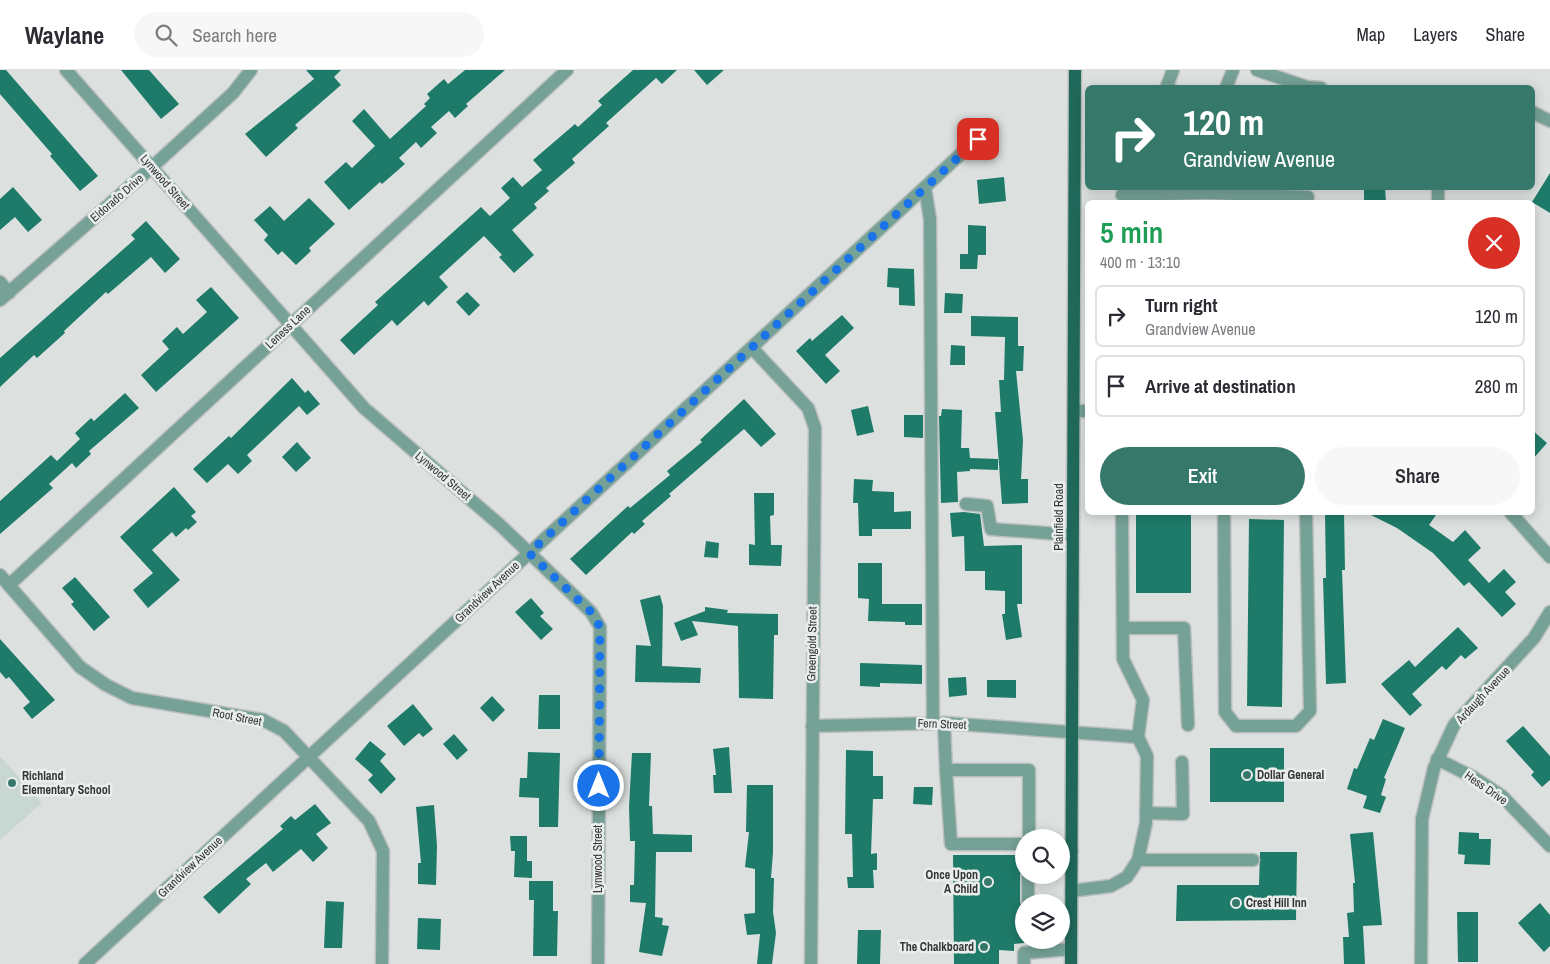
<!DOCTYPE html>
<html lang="en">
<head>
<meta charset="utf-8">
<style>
  :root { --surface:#fff; --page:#f7f7f7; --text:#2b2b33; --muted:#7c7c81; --line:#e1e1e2; --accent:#367869 }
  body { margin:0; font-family:"Archivo Narrow",sans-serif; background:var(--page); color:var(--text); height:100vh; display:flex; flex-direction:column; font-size:19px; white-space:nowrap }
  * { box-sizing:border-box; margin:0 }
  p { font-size:16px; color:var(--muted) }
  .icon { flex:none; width:28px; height:28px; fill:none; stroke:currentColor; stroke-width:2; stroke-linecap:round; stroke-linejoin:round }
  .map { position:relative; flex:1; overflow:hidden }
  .details { position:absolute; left:1085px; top:130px; width:450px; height:315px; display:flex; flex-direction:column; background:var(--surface); border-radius:8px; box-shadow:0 2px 12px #0003 }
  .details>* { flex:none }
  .top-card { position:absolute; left:1085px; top:15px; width:450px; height:105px; border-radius:8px; box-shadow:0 2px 12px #0003; background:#367869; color:#fff; overflow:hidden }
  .controls { position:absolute; left:1015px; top:759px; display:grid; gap:10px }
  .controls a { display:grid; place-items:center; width:55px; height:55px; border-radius:50%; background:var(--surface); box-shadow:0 2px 12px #0003; font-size:25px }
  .pin { position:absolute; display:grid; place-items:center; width:42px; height:42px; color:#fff; margin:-21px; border-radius:10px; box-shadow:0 2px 8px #0006 }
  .me { position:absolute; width:55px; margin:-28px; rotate:0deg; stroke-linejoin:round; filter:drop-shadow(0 0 4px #0008) }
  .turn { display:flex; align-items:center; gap:18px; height:105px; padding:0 15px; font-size:22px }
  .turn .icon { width:65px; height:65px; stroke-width:2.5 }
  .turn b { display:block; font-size:35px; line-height:42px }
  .round { display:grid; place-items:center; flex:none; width:52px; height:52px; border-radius:26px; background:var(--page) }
  .head { display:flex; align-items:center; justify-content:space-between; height:85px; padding:0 15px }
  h1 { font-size:30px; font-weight:600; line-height:38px; color:#1e9e55 }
  .button { display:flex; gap:10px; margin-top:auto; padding:10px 15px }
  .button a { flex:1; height:58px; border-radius:30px; background:var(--accent); color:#fff; font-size:20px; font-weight:600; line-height:58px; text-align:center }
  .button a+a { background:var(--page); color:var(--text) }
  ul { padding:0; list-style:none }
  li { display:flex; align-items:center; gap:15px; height:62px; margin:0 10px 8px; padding:0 5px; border:2px solid var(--line); border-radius:8px }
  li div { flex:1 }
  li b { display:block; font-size:19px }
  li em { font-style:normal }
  header { display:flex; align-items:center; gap:30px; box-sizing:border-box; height:70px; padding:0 25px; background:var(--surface); border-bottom:1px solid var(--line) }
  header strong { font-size:24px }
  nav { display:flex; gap:28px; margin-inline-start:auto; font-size:18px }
  .search { width:350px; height:45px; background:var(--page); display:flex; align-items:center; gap:12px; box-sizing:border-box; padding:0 18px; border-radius:28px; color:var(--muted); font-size:19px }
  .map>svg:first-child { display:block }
  .built { fill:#c9d7d3 }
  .building { fill:#1f7b69 }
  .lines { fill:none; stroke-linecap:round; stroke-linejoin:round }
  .minor-casing { stroke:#babfbe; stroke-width:15 }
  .major-casing { stroke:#babfbe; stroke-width:15 }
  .minor { stroke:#76a196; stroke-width:12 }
  .major { stroke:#20695a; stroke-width:12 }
  .route { stroke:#1a73e8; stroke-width:9; stroke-dasharray:0 16.2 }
  .poi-dot { fill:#367869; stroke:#e9eeed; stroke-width:2 }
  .labels { text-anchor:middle; stroke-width:5; stroke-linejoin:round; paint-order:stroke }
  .street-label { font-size:12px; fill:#343635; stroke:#e9eeed }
  .poi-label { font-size:12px; font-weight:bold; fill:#343635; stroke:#e9eeed; text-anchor:start }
</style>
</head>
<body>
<header>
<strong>Waylane</strong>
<div class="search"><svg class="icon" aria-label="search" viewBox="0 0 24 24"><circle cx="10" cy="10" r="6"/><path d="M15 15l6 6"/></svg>Search here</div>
<nav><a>Map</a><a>Layers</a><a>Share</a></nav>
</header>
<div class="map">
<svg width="1550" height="894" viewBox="0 0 1550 894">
  <rect width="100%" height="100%" fill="#dce1e0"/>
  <!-- built -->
  <path class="built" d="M0 686 42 733 0 770Z"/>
  <!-- building -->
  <g class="building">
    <path d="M0 0H6L98 106 80 121 50 86 52 84 0 24Z"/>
    <path d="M121 0H149L179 34 161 49Z"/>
    <path d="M306 0H341L334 7 341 15 295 55 298 58 266 87 245 64 314 9Z"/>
    <path d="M465 0H505L466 34 468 36 455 48 449 41 431 57 437 63 421 78 416 72 399 88 405 94 382 114 380 112 349 140 324 112 346 92 352 98 375 76 352 51 364 39 390 69 426 36 424 34 430 28 427 24 444 9 448 14Z"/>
    <path d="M633 0H677L662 14 656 8 606 53 609 56 572 89 575 93 546 118 549 121 534 134 537 138 512 160 534 185 514 203 499 187 502 185 484 166 439 207 448 217 428 236 424 231 397 256 392 250 354 285 340 270 378 235 375 232 481 137 490 146 510 128 501 118 513 107 522 117 542 100 533 90 575 54 578 57 602 35 598 31Z"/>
    <path d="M694 0H724L707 15Z"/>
    <path d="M1550 103V143L1532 132Z"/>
    <path d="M1004 107 1006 131 979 134 977 110Z"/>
    <path d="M13 117 42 150 28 162 15 147 0 160V129Z"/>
    <path d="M1364 118H1385L1386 132H1364Z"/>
    <path d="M309 128 335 154 309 178 311 181 296 195 282 181 278 185 264 170 268 165 254 150 270 136 284 151Z"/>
    <path d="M146 151 180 189 165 203 151 187 108 224 106 222 64 261 65 263 56 271 37 288 34 285 0 317V288L135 169 131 165Z"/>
    <path d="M968 155 986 156V185H978L977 199H960V184H968Z"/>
    <path d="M888 198 914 199 915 236 899 235V218L887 217Z"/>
    <path d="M211 217 239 248 156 322 141 305 169 279 162 271 177 257 183 264 207 242 196 230Z"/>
    <path d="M467 222 480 235 469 246 456 232Z"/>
    <path d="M945 223 963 224 962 243H944Z"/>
    <path d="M842 245 854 258 825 285 840 301 826 314 796 281 810 268 812 271Z"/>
    <path d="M971 246 1018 247V276H1024L1023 301H1016L1023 370 1021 409H1028V433L1002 434 995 342H1001L999 310H1004L1005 267 971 266Z"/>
    <path d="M951 275 965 276V295H950Z"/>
    <path d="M292 308 305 323 308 320 320 334 307 345 299 336 247 385 252 391 238 404 228 394 207 413 193 399 229 366 231 368Z"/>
    <path d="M125 323 139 338 89 381 91 384 76 398 72 393 49 414 53 418 0 464V431L51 385 57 391 80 369 75 363 91 348 94 351Z"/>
    <path d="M744 329 776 364 761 377 744 359 669 424 671 426 642 451 645 454 634 464 632 462 586 505 570 489 628 436 630 438 670 405 667 401 702 372 700 370Z"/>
    <path d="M868 336 874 362 857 366 851 340Z"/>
    <path d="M942 339 962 340 961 378H969L970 388 998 389V400L970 399V401L957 402 958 432 941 433 939 346H941Z"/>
    <path d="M904 345H923V368L904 367Z"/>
    <path d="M1532 360 1547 373 1532 390Z"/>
    <path d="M297 372 311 388 296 402 282 387Z"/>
    <path d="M854 409 873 410 872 421 894 422V442L911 441V459H872V466H859L858 433H853Z"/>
    <path d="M174 417 196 442 191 446 197 452 188 460 186 458 176 467 172 462 152 480 180 510 148 538 133 520 153 503 120 467Z"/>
    <path d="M754 423H774V445L770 446 771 475H782L781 496 749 495V474L755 475Z"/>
    <path d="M964 442 980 444 984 476 1022 475V534H1017L1022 567 1006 570 1002 544H1005V521L985 520V501H965L964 466 952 467 950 443Z"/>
    <rect x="1136" y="442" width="55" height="81"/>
    <path d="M1325 442H1344L1345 500H1342L1346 613 1326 614 1323 508H1326Z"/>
    <path d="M1365 442H1438L1429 455 1453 472 1465 460 1481 478 1468 490 1489 513 1504 499 1516 512 1505 522 1516 534 1502 547 1469 512 1464 516 1433 483 1397 458Z"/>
    <path d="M1249 449 1284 450 1282 637 1247 636Z"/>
    <path d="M706 471 719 473 718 488 704 487Z"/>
    <path d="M858 493H882V534H922V555H905V552L868 551 869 529 858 528Z"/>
    <path d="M75 507 110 547 94 561 71 534 74 532 62 518Z"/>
    <path d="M660 525 663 536 662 596 701 598 700 613 635 612 636 575 651 576 640 530Z"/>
    <path d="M531 528 544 543 540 546 553 559 541 570 515 542Z"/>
    <path d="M705 537 728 540 727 543 778 544V565H774L773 629 739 628 738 556 692 551 698 565 681 571 674 553 705 541Z"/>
    <path d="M1458 557 1478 578 1465 589 1461 585 1446 600 1442 596 1412 624 1422 635 1410 646 1381 614 1409 590 1415 597Z"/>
    <path d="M0 569 55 630 32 649 23 638 30 632 9 607 6 609 0 602Z"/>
    <path d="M860 593 922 595V614L880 613V617L860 616Z"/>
    <path d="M966 607 967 625 949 627 948 608Z"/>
    <path d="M987 610H1016V628L987 627Z"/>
    <path d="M539 625H560V659H538Z"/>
    <path d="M492 626 505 640 493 652 480 638Z"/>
    <path d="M413 634 433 659 423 667 419 663 404 676 387 656Z"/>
    <path d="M1383 649 1405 658 1384 708 1386 709 1381 725 1386 727 1380 743 1363 738 1367 726 1347 719 1354 698 1357 699 1370 668 1374 670Z"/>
    <path d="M1523 656 1550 686V710L1542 717 1531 705 1534 702 1506 671Z"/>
    <path d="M454 664 468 680 457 690 443 674Z"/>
    <path d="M370 671 386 684 380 691 396 709 381 724 368 710 373 705 355 689Z"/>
    <path d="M729 677 732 723H714L713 705H716L713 679Z"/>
    <rect x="1210" y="678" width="74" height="54"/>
    <path d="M846 680 873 681V706H883V729H873L871 784 877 783V800H873L874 818H848L847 807H853L852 764H845Z"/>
    <path d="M528 682 560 683 558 757H539V728L519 727 520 708H527Z"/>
    <path d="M632 683H651L649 736H652L653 764 692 765V782H656L655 847 663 848 662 855 669 856 662 886 639 882 646 833 630 832V815H634L635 771H630L629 737Z"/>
    <path d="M747 715H773V782L771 808H774L773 842 776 863 772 894H757L760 864 747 865 744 844 755 843V799L745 797 749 762H746Z"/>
    <path d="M914 717H933L932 735 913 734Z"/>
    <path d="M315 734 331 753 316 764 328 778 313 792 301 779 273 802 266 793 246 809 251 814 219 844 203 827 283 759 280 756 291 746 295 750Z"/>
    <path d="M434 735 437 776 436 815 418 814V793H421L416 737Z"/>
    <path d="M1373 762 1382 855 1363 856 1365 894H1344L1343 867H1349L1347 843 1354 842 1353 813H1355L1350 764Z"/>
    <path d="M1459 762 1479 763V769H1491L1490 795 1464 794 1465 785 1458 784Z"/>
    <path d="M510 766H527V791H532V808L514 807 515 781H511Z"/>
    <path d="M1260 782H1297L1296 850 1176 851 1177 815H1259Z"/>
    <path d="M953 785H1023V799L1020 805V832L1023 838 1024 873 1014 874V881L999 880V894H954Z"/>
    <path d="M529 811H553V841H558L557 886H533L534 830H529Z"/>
    <path d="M326 831 344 832 342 878H324Z"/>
    <path d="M1540 833 1550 845V876L1544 882 1518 853Z"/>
    <path d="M1457 842H1478V892H1458Z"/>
    <path d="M418 848 441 849 440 880 417 879Z"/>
    <path d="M858 860H881L880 894H857Z"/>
  </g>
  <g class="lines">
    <!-- minor casing -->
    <g class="minor-casing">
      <g id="minor">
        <path d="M66 0 364 338 500 455 591 542 600 557 598 894"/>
        <path d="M1257 0 1307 17 1321 18"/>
        <path d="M1170 18 1167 16 1173 0"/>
        <path d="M1226 18 1233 0"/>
        <path d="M1532 42 1550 51"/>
        <path d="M925 118 930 149 933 653"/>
        <path d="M1207 123 1308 127"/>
        <path d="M1122 125 1207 123 1208 118"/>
        <path d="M1438 132V118"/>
        <path d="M0 212 9 223"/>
        <path d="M0 230 152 97 233 23 251 0"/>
        <path d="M752 278 808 338 815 358 811 894"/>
        <path d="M1074 341H1088"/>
        <path d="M966 434 987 436 991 459 1073 465"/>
        <path d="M1224 442 1225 642 1236 656H1296L1310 641 1306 442"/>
        <path d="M1510 442 1550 487"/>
        <path d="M0 505 80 597 106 615 132 628 263 650 284 661 369 751 383 781 382 894"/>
        <path d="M9 515 567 0"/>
        <path d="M1123 558H1184L1188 655"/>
        <path d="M944 653 946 700H1029V768"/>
        <path d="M812 656 944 653 1138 667 1143 630 1123 589 1122 442"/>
        <path d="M1437 689 1473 707 1502 726 1550 776"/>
        <path d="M946 700 951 774H1024"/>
        <path d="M1146 743 1183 744 1182 692"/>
        <path d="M1061 781H1072"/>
        <path d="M1138 790H1253"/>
        <path d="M1071 821 1111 816 1127 807 1138 790 1146 753 1147 686 1138 667"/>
        <path d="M1028 832V805"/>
        <path d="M85 894 977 69"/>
        <path d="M1024 894V883L1071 879"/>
        <path d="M1421 894 1422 749 1434 698 1454 655 1534 568 1550 542"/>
      </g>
    </g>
    <!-- major casing -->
    <g class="major-casing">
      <path id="major" d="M1071 894 1075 0"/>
    </g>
    <!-- minor -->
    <use href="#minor" class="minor"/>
    <!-- major -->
    <use href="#major" class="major"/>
  </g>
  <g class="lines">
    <!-- route -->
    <path class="route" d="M599 716 600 557 591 542 529 483 978 69"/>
  </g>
  <!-- markers -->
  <g class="poi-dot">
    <circle cx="1247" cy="705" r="5"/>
    <circle cx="12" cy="713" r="5"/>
    <circle cx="988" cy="812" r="5"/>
    <circle cx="1236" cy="833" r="5"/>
    <circle cx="984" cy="877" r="5"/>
  </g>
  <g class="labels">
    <!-- street labels -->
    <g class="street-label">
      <text transform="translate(165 112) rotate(49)" y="4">Lynwood Street</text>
      <text transform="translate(117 128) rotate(-41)" y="4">Eldorado Drive</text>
      <text transform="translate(288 257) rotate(-43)" y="4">Leness Lane</text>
      <text transform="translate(443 406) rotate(40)" y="4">Lynwood Street</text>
      <text transform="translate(1059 447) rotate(-90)" y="4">Plainfield Road</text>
      <text transform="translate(487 522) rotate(-43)" y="4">Grandview Avenue</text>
      <text transform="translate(812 574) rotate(-89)" y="4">Greengold Street</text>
      <text transform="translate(1483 625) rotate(-47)" y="4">Ardaugh Avenue</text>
      <text transform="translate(237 647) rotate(11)" y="4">Root Street</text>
      <text transform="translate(942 654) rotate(2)" y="4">Fern Street</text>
      <text transform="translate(1486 718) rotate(35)" y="4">Hess Drive</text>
      <text transform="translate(598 789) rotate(-90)" y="4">Lynwood Street</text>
      <text transform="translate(190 797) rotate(-43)" y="4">Grandview Avenue</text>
    </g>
    <!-- poi labels -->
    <g class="poi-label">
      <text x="1257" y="709">Dollar General</text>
      <text x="22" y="710">Richland<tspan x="22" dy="14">Elementary School</tspan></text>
      <text x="978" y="809" text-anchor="end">Once Upon<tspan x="978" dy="14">A Child</tspan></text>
      <text x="1246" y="837">Crest Hill Inn</text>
      <text x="974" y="881" text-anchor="end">The Chalkboard</text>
    </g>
  </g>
</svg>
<div class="controls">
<a><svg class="icon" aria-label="search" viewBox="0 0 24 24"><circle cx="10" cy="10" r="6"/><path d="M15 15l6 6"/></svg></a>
<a><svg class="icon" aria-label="layers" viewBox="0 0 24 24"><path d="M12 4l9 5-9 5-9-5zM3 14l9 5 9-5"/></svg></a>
</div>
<div class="pin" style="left:978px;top:69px;background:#d93025"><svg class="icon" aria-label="arrive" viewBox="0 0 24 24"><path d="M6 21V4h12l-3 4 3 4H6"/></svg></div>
<svg class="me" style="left:599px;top:716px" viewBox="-20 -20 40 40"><circle r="17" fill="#1a73e8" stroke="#fff" stroke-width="3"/><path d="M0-11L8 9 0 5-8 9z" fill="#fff"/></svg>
<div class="top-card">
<div class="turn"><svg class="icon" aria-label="right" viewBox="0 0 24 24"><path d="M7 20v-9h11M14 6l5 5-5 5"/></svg><div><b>120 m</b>Grandview Avenue</div></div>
</div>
<section class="details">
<div class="head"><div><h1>5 min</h1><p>400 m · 13:10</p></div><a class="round" style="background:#d93025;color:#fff"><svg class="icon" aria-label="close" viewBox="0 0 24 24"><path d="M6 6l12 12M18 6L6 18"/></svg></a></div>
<ul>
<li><svg class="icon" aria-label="right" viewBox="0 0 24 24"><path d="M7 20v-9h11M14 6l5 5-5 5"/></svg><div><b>Turn right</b><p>Grandview Avenue</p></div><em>120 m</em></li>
<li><svg class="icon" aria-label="arrive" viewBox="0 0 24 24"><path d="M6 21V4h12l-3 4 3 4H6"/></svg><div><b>Arrive at destination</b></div><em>280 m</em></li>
</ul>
<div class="button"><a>Exit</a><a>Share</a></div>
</section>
</div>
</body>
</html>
